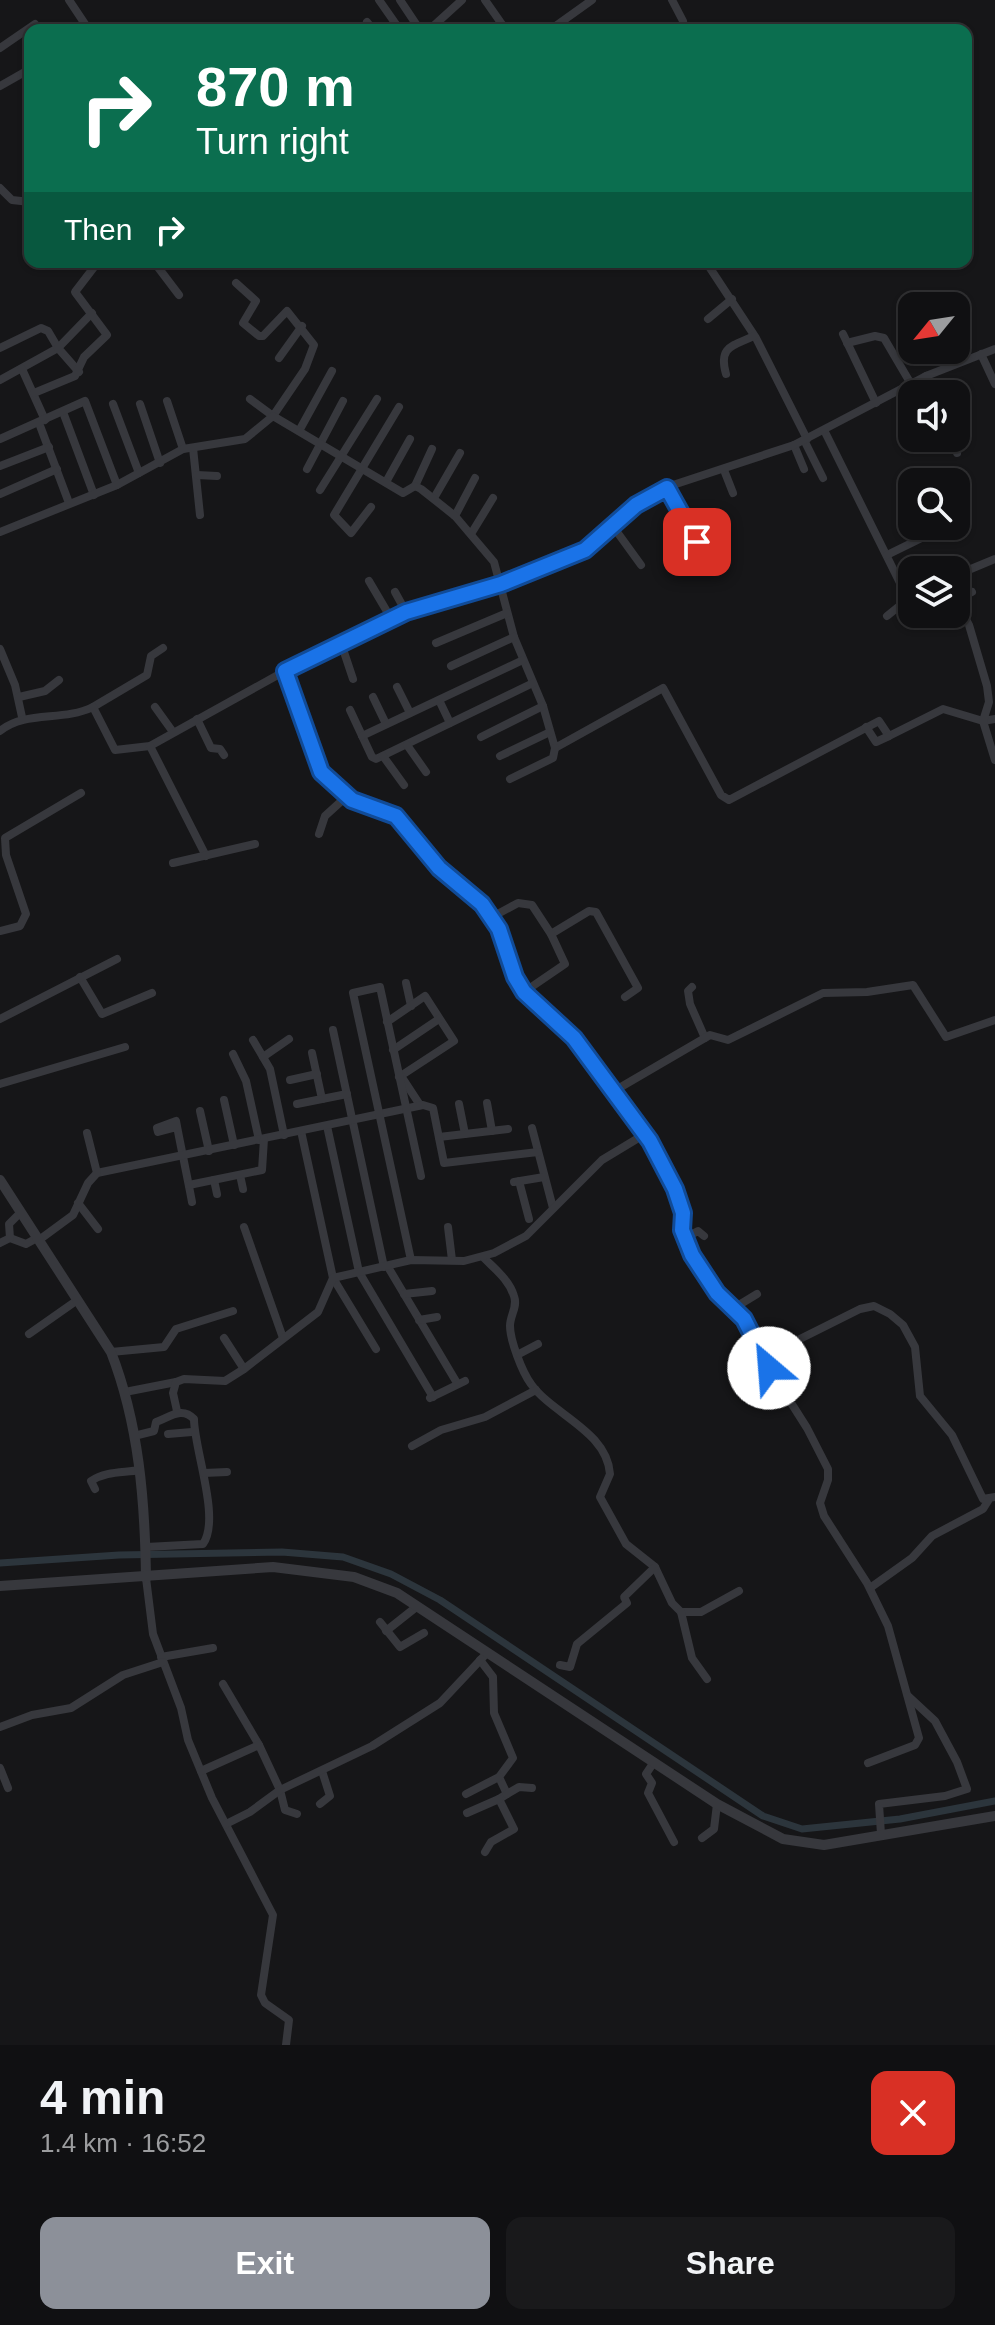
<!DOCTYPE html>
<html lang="en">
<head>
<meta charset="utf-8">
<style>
  :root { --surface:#101012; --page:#19191b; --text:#f1f3f6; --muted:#9c9d9f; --line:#303032; --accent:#8c9099 }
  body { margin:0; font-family:Arial,sans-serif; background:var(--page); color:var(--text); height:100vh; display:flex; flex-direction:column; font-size:30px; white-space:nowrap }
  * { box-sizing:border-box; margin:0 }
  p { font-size:26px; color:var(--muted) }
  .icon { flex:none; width:44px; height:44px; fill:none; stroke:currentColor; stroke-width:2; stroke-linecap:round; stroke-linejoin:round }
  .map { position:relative; height:2045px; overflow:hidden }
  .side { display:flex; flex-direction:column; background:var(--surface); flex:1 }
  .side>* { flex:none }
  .banner { position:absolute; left:24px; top:24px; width:948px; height:244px; border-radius:16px; box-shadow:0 2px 6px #0004,0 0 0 2px var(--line); background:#0b6e4f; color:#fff; overflow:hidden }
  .needle { width:52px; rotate:240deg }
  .buttons { position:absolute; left:898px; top:292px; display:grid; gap:16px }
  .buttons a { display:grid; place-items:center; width:72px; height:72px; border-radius:16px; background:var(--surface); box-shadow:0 2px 6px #0004,0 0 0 2px var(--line); font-size:40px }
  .pin { position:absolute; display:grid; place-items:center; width:68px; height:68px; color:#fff; margin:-34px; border-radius:16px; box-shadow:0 4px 12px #0006 }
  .me { position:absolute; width:88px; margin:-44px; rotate:333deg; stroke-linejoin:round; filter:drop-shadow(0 0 6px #0008) }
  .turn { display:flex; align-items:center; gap:28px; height:168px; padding:0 40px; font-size:36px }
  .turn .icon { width:104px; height:104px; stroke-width:2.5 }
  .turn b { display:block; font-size:56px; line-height:68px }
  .then { display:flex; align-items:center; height:76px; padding:0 40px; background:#0003; gap:16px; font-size:30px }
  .round { display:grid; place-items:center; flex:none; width:84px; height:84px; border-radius:16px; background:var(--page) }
  .summary { display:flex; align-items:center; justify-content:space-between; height:136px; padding:0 40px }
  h1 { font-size:48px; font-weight:700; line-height:60px }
  .action { display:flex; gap:16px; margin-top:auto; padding:16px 40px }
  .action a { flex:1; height:92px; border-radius:16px; background:var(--accent); color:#fff; font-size:32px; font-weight:700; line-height:92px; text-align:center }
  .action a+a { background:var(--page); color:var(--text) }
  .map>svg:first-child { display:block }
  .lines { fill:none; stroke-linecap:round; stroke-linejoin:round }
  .canal { stroke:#2c353c; stroke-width:7 }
  .minor { stroke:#37383d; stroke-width:8 }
  .tertiary { stroke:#37383d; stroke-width:10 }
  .route-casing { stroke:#114b97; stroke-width:20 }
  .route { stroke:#1a73e8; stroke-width:14 }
</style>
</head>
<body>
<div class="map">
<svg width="995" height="2045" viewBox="0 0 995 2045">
  <rect width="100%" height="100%" fill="#161618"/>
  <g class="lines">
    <!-- canal -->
    <path class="canal" d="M0 1563 119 1555 282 1552 343 1557 391 1574 440 1600 763 1816 802 1829 900 1819 995 1801"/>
    <!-- minor -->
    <g class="minor">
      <path d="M69 0 89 30"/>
      <path d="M379 0 400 30"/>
      <path d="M400 0 420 30"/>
      <path d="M485 0 506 30"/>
      <path d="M672 0 683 21"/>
      <path d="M367 22 373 30"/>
      <path d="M429 30 462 0"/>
      <path d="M550 30 592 0"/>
      <path d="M0 48 35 24"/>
      <path d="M0 86 30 69"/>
      <path d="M0 188 12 200 30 202"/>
      <path d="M154 262 179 295"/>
      <path d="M706 262 756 338 807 439"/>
      <path d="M303 265 306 262"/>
      <path d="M236 283 256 301 243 323 259 336H263L287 311 314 345 305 369 273 416 250 399"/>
      <path d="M708 319 732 299"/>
      <path d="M843 334 876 403"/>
      <path d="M847 343 875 336 884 338 911 384"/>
      <path d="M0 348 41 328 48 331 58 348 0 380"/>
      <path d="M981 354 995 384"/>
      <path d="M279 358 302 326"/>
      <path d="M22 369 45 420"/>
      <path d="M79 372 58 348 92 313"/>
      <path d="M726 374C718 346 733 346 754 336"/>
      <path d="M926 376 936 394"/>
      <path d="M34 393 75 376 84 357 107 335 75 292 98 262"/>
      <path d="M167 401 183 449"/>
      <path d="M113 404 139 473"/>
      <path d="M140 404 160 463"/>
      <path d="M63 412 94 495"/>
      <path d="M39 423 69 503"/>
      <path d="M824 430 908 599 887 616"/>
      <path d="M299 431 332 371"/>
      <path d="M953 438 957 453"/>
      <path d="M0 439 85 401 117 485"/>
      <path d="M804 440 823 478"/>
      <path d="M794 445 804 469"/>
      <path d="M193 448 200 515"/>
      <path d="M0 466 49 447"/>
      <path d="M307 469 343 401"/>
      <path d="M724 470 733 493"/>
      <path d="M197 475 217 476"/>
      <path d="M386 482 410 439"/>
      <path d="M415 486 432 449"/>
      <path d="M667 488 697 542"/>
      <path d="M320 490 377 399"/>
      <path d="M0 494 57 469"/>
      <path d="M434 498 460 453"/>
      <path d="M371 507 351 533 334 515 399 407"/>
      <path d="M455 516 475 478"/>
      <path d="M612 525 641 565"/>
      <path d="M0 532 117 485 183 449 245 439 273 416 403 493 415 486 421 489 455 516 494 562 514 637 543 706 555 748 663 688 721 795 729 800 879 721 889 736 943 709 983 721 995 719"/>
      <path d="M471 534 493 498"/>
      <path d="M887 555 940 529"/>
      <path d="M929 570 955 564 966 571 995 559"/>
      <path d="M369 581 392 620"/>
      <path d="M395 592 406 612"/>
      <path d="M972 592 956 600 969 625 987 686 989 702 983 721 995 760"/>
      <path d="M923 614H924"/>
      <path d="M341 643 353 679"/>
      <path d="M436 643 507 613"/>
      <path d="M0 649 15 685 22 717"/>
      <path d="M451 666 514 637"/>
      <path d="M285 671 321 772 352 800 396 816 439 868 482 904 499 929 515 977 524 992 574 1038 652 1143 675 1189 683 1213 682 1230 692 1255 717 1293 744 1319 755 1346 807 1428 828 1469V1480L820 1503 824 1516 867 1583 888 1626 919 1738 915 1745 868 1763"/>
      <path d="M397 687 410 713"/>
      <path d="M19 697 45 691 59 680"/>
      <path d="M373 697 386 724"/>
      <path d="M439 700 450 723"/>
      <path d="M93 707 147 675 151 656 163 648"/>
      <path d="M155 707 173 732"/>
      <path d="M350 710 372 757 376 759 533 683"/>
      <path d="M197 719 211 748 220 749 224 755"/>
      <path d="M866 727 876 742 889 736"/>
      <path d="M0 731C26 710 62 722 93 707L115 750 150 746 285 671 406 612 501 584 573 556 593 544 636 505 673 485 794 445 926 376 995 349"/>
      <path d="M362 736 523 660"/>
      <path d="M481 737 543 706"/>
      <path d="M407 745 426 772"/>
      <path d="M150 746 206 856"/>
      <path d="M383 756 404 785"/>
      <path d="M500 756 550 732"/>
      <path d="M510 779 553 758 555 748"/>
      <path d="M319 834 325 816 347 796"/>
      <path d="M173 863 255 844"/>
      <path d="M492 917 518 903 532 905 551 934 589 911 596 912 638 988 625 997"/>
      <path d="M0 931 20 926 26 914 6 855 5 838 81 793"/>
      <path d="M80 977 102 1014 152 993"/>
      <path d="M406 983 411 1006"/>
      <path d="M692 987 688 991 690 1004 705 1038"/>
      <path d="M524 992 565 964 551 934"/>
      <path d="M0 1019 117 959"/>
      <path d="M387 1022 425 996 454 1041 399 1077"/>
      <path d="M333 1030 384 1267"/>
      <path d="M253 1040 270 1069 284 1135"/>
      <path d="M393 1050 439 1019"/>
      <path d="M312 1053 322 1099"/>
      <path d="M233 1054 246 1081 259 1140"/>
      <path d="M263 1057 289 1039"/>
      <path d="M401 1076 420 1105"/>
      <path d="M290 1080 317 1074"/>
      <path d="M0 1084 125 1047"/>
      <path d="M614 1091 710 1035 728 1040 823 993 867 992 913 985 946 1037 995 1020"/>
      <path d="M224 1100 234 1145"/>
      <path d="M487 1103 492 1131"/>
      <path d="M297 1104 347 1094"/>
      <path d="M459 1104 465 1134"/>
      <path d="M200 1111 209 1151"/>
      <path d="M327 1126 359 1272 433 1397"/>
      <path d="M177 1127 158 1132 157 1128 176 1121C181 1148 187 1175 192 1202"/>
      <path d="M532 1128 553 1208"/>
      <path d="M301 1131 333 1278 376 1349"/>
      <path d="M439 1137 508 1129"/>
      <path d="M97 1173 423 1105 433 1108 444 1163 538 1152"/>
      <path d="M240 1175 243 1189"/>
      <path d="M214 1180 217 1194"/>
      <path d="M519 1181 529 1219"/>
      <path d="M514 1182 544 1177"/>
      <path d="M189 1185 262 1170 264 1139"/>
      <path d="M78 1203 98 1229"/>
      <path d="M244 1227 283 1338"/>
      <path d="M448 1227 452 1260"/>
      <path d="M10 1238 26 1244 37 1238"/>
      <path d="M685 1238 698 1231 704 1236"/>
      <path d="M39 1240 73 1215 88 1183 97 1173 87 1133"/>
      <path d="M0 1243 10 1238 9 1224 20 1213"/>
      <path d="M484 1258C496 1270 509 1280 514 1296 518 1307 510 1315 510 1326 510 1340 522 1372 531 1384 553 1415 607 1431 610 1474L600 1497 626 1544 655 1567 672 1603 681 1612H701L739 1591"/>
      <path d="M411 1260 353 993 380 987 421 1176"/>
      <path d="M388 1267 457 1383"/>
      <path d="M404 1294 432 1291"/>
      <path d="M734 1308 757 1294"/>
      <path d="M419 1320 437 1317"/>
      <path d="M29 1334 76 1301"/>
      <path d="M224 1338 244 1369"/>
      <path d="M111 1352 164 1347 176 1329 233 1311"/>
      <path d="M519 1354 538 1344"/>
      <path d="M762 1358 860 1309 874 1306 890 1314 903 1325 915 1347 920 1396 952 1435 983 1499 995 1497"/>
      <path d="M747 1368 757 1383"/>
      <path d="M744 1390 772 1373"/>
      <path d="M125 1392 176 1382"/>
      <path d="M430 1398 465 1381"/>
      <path d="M177 1411 173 1393 176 1382 184 1379 225 1381 244 1369 318 1312 333 1278 411 1260 464 1261 494 1253 526 1236 602 1160 645 1134"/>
      <path d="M168 1434 192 1432"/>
      <path d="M134 1436 154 1431 156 1422C170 1417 182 1406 194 1419 194 1449 221 1519 203 1544L146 1547"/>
      <path d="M412 1446 441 1430 485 1417 536 1390"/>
      <path d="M204 1473 227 1472"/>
      <path d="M95 1489 91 1481C106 1471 122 1473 140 1470"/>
      <path d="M146 1578 153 1634 181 1708 188 1740 212 1798 273 1915 261 1995 265 2003 289 2020 286 2045"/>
      <path d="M870 1588 912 1558 932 1536 983 1509 988 1501"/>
      <path d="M681 1612 692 1658 707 1679"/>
      <path d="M380 1622 400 1647 424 1633"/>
      <path d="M386 1631 415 1608"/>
      <path d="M161 1657 213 1648"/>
      <path d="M480 1660 493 1677 494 1713 513 1758 499 1777 507 1794 499 1799 514 1829 491 1842 485 1852"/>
      <path d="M560 1665 570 1667 577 1644 627 1603 624 1597 655 1567"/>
      <path d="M223 1684 259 1745"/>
      <path d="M0 1727 32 1715 71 1708 123 1675 163 1662"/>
      <path d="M654 1762 646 1774 652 1783 648 1793 674 1842"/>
      <path d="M0 1768 8 1788"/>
      <path d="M201 1771 259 1745 280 1790 285 1810 297 1814"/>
      <path d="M466 1794 499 1777"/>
      <path d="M507 1794 519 1787 532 1788"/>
      <path d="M320 1804 330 1796 322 1771"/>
      <path d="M467 1813 499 1799"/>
      <path d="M226 1824 250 1812 280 1790 372 1746 440 1703 486 1654"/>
      <path d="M881 1834 879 1804 945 1796 967 1789 957 1762 935 1721 908 1696"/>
      <path d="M702 1838 714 1829 717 1804"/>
    </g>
    <!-- tertiary -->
    <g class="tertiary">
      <path d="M0 1180 111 1352C139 1424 145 1501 146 1578"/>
      <path d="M0 1586 273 1567 354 1577 397 1593 717 1804 783 1839 824 1845 995 1816"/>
    </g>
  </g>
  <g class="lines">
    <!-- route casing -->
    <g class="route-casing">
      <path id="route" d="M697 542 667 488 636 505 585 550 501 584 406 612 285 671 321 772 352 800 396 816 439 868 482 904 499 929 515 977 524 992 574 1038 650 1141 675 1189 683 1213 682 1230 692 1255 717 1293 744 1319 769 1368"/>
    </g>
    <!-- route -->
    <use href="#route" class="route"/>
  </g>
</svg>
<div class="buttons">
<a><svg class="needle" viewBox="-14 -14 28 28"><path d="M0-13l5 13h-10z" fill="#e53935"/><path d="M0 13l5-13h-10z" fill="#9c9d9f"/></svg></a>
<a><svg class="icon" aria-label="sound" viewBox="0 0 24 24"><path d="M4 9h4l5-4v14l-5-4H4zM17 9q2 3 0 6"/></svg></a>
<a><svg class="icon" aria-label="search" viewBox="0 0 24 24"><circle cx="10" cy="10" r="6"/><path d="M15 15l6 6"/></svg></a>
<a><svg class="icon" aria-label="layers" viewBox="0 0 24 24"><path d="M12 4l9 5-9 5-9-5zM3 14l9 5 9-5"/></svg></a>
</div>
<div class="pin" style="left:697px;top:542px;background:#d93025"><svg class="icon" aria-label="arrive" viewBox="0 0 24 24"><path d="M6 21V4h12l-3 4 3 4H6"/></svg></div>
<svg class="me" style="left:769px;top:1368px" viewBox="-20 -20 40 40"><circle r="19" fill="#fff"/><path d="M0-13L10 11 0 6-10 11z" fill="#1a73e8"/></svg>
<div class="banner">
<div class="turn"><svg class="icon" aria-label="right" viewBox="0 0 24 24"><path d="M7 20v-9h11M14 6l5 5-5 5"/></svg><div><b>870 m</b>Turn right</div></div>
<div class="then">Then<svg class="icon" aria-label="right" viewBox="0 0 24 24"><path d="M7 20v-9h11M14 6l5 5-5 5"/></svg></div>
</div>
</div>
<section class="side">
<div class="summary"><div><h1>4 min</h1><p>1.4 km · 16:52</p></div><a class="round" style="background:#d93025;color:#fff"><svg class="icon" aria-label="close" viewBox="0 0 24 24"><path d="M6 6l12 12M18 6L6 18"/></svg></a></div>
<div class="action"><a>Exit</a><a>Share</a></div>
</section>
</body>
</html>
